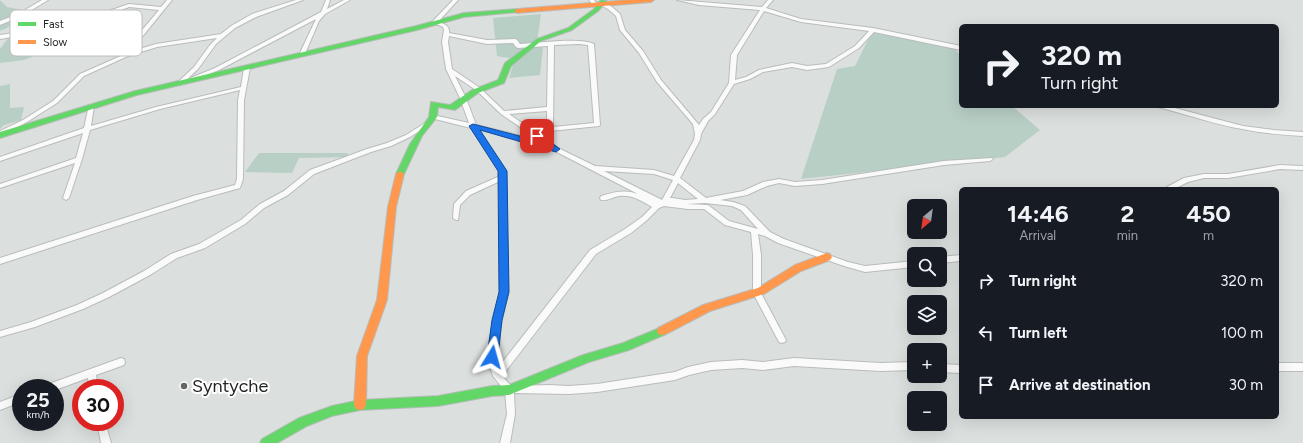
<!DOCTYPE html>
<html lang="en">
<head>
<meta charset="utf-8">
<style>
  :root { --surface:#171b24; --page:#242831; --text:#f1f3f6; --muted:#9ea1a6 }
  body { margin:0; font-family:Figtree,sans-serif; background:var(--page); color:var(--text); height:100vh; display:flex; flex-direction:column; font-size:15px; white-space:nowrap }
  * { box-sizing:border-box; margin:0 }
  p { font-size:13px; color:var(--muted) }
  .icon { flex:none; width:22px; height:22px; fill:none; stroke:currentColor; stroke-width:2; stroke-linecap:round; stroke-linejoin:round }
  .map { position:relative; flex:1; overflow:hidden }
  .drawer { position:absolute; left:959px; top:187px; width:320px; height:232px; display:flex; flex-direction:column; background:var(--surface); border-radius:6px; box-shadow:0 4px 16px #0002 }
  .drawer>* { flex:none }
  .top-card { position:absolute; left:959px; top:24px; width:320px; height:84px; border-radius:6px; box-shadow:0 4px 16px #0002; background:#171b24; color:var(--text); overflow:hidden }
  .needle { width:26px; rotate:209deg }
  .fabs { position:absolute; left:907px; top:199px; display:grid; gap:8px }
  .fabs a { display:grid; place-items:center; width:40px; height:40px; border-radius:6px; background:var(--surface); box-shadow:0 4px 16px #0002; font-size:20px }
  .speed { position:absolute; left:12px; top:379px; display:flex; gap:8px; font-size:20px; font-weight:700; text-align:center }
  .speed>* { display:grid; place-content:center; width:52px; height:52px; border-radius:50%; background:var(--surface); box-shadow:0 4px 16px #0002; line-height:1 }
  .speed small { font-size:10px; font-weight:400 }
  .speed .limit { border:6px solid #d22; background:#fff; color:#111 }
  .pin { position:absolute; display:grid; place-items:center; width:34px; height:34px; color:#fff; margin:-17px; border-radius:8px; box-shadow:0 2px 6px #0006 }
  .me { position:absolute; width:44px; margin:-22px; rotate:8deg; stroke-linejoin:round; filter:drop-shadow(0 0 3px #0008) }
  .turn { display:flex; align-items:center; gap:14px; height:84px; padding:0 16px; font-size:18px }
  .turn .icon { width:52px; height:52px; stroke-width:2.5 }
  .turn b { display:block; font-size:28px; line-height:34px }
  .eta { display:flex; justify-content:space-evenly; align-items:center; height:68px; text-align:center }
  .eta b { font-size:24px; font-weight:700; line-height:28px }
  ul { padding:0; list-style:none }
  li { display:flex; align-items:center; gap:12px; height:52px; padding:0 16px }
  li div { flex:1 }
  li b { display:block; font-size:15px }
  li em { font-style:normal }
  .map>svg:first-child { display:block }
  .green { fill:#b8cfc6 }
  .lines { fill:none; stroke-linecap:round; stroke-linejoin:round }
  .street-casing { stroke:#b9bcbb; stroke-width:2 }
  .fast-casing { stroke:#b9bcbb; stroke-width:2 }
  .slow-casing { stroke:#b9bcbb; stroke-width:2 }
  .street { fill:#fafafa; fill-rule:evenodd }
  .fast { fill:#63d668; fill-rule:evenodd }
  .slow { fill:#ff974d; fill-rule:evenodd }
  .route { fill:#1a73e8; stroke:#114b97 }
  .poi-dot { fill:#636665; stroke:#fff; stroke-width:1.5 }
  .labels { text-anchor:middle; stroke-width:4; stroke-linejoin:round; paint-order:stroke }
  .near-poi-label { font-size:18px; fill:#232524; stroke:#fff; text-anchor:start }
  .key { fill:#fff; stroke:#bdbebd; stroke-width:1 }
  .key-label { font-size:11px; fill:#232524 }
</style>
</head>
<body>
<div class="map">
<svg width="1303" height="443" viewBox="0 0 1303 443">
  <rect width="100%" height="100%" fill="#dbdfdd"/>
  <!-- green -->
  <g class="green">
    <path d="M0 0 7 7 39 13 0 31Z"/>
    <path d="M541 14 537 42 543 49 540 75 509 78 515 59 497 56 493 18Z"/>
    <path d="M61 28 79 39 24 60 0 63V49L9 37Z"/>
    <path d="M873 30 951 45 961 56V106H1012L1040 130 1005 157 801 179 837 69 855 66Z"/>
    <path d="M10 84V108L24 107 21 120 4 125 0 129V86Z"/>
    <path d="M259 153H348L347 157 299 158 292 173 245 172Z"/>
  </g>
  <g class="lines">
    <!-- street casing -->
    <g class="street-casing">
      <g id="street">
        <path d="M42 0H48L22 16 0 25V21L18 14Z"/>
        <path d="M167 0H172L142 37 133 51 156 44 221 34 231 26 252 14 296 0H303L256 17 235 28 216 44 198 69 182 84 180 85 177 83 194 67 210 45 217 38 157 47 128 56 84 76 57 103 27 122 0 136V131L23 120 53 101 80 74 123 55V53L129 49 138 35 159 10 129 7 94 20 72 27 0 39V35L71 24 129 4 161 7Z"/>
        <path d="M326 0H330L327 9 344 0H350L325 14 319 21 304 56H300L299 55 316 19 219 70 193 80H189L188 79 215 68 321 12Z"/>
        <path d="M453 0H458L438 22C444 24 450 25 449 33L487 40 515 39 517 40 520 44C536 43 581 37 594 44L600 125 599 126 550 131 547 129V111L509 114 558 148 595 166 654 170 674 176 694 140 695 134 693 124 657 82 639 53 620 30 616 16 608 9 599 4V2H603L612 7 620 14 625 30 643 51 661 80 699 125 703 119 711 112 729 83 731 55 760 10 699 5 677 0 762 7 768 0H773L766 8 801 19 873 28 961 46V50L874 32 859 48 829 67 807 70 792 67 763 72 750 79 734 84 715 114 708 121 701 134 700 140 680 178 706 198 743 191 763 182 779 179 795 182 822 180 944 161 992 158 993 159 990 161 944 165 822 184 795 186 779 183 767 186 747 195 720 200 733 202 745 206 770 232 784 239 848 262 865 266 914 261V267L865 272 844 266 778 243 765 236 758 234 761 255V293L786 340 785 342 782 343 779 342 753 293V255L751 232 725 225 704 209H688L664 206 659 208 646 221 631 233 596 254 502 376 512 387 515 386 549 385 569 386 597 384 675 372 688 367 711 362 742 360 763 362 794 358 881 363 914 362V370L881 371 794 366 763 370 742 368 711 370 689 375 675 380 597 392 569 394 514 393 515 414 510 443H500L507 414 505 391 493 376 489 365 488 349 500 292V181L470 195 460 205 458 220H456L453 218 454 204 466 191 500 176V171L471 128 431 118 430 117 433 115 469 123 460 98 446 69 442 42 444 30 443 27 432 22ZM764 11 801 22 869 31 855 46 826 64 807 66 792 63 759 70 746 77 735 80 737 55ZM449 36 487 44 513 43 516 47 518 48 548 46 547 107 504 111 480 88 452 69 448 42ZM579 44 588 45 594 123 553 127 554 45ZM455 76 476 90 501 114 543 143 510 133 476 125 466 98ZM478 129 507 136 547 148 551 149 638 194C625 189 614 192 601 196L600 198 601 200C607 201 613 197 619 196 632 194 642 201 652 207L642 217 625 229 590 250 498 368 496 349 508 292 506 171ZM604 171 654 174 673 180 662 200ZM678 183 698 199 685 200 673 198H670ZM705 203 732 206 741 210 758 229 729 221 708 205 686 204Z"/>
        <path d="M589 0H594L597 4 593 5Z"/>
        <path d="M247 66 250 68 244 100 243 179 240 188 197 200 0 264V258L193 196 235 185 237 179 238 100 240 90 160 109 90 130 82 159 69 198 66 200 63 198 75 163 0 188V184L76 158 83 133 0 161V157L84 128 89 105H93L94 106 91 126 156 107 241 87 244 68Z"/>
        <path d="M1157 106H1167L1243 126 1273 130 1303 132V136C1282 135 1262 133 1242 129 1213 124 1186 114 1158 107Z"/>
        <path d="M425 123 428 125 427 126 410 137 391 146 371 152 314 174 288 195 264 208 245 224 205 248 177 258 150 275 109 297 83 309 35 327 0 337V331L31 322 77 305 103 293 144 271 171 254 199 244 241 220 260 204 284 191 310 170 367 149 387 143 406 135Z"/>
        <path d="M1280 165 1303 166V170L1280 169 1228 178H1204L1188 182 1174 189H1166L1167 187 1184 178 1204 174H1228Z"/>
        <path d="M961 255V261L940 263V257Z"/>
        <path d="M121 358 124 359 125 362 124 365 96 375 98 388H90L88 378 55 390V388H45L46 385Z"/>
        <rect x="1277" y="363" width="26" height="8"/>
        <path d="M940 364 961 365V373L940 372Z"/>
        <path d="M21 394V402L0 410V402Z"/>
        <path d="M97 422H105L111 443H101Z"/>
      </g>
    </g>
    <!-- fast casing -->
    <g class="fast-casing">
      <g id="fast">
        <path d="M601 0 607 1 598 11 572 30 541 41 511 66 504 83 478 93 455 110 438 107 437 117 422 136 404 174 400 177 397 176 396 174 410 144 429 117 431 102 450 105 472 90 498 80 505 63 537 39 568 28 594 9Z"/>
        <path d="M517 9 520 11 519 12 464 17 417 30 137 95 0 138V132L135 91 416 26 464 13Z"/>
        <path d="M662 327 666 328 667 331 666 334 629 350 589 362 509 395 492 396 438 406 360 410 332 416 307 426 277 443H260L262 439 299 418 332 406 360 400 438 396 492 386 509 385 583 355 623 343Z"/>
      </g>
    </g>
    <!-- slow casing -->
    <g class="slow-casing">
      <g id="slow">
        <path d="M628 0H654L651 2 517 13 514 11 517 9Z"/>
        <path d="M400 171 404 174 396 207 387 300 367 356 366 405 364 409 360 410 356 409 354 405 357 356 377 300 388 207 396 174Z"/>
        <path d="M827 253 830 254 832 257 830 260 801 271 764 294 710 311 666 334 662 335 658 334 657 331 658 328 703 305 758 288 795 265Z"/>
      </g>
    </g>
    <!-- street -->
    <use href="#street" class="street"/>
    <!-- fast -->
    <use href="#fast" class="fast"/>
    <!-- slow -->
    <use href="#slow" class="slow"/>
  </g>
  <!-- route -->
  <path class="route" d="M473 124 539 141 533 136 534 134H540L560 149 556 152 480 130 507 171 509 292 502 320 498 357 496 360 492 361 489 360 487 357 492 320 499 292 498 171 469 126Z"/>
  <!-- markers -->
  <circle class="poi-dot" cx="184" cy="386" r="4"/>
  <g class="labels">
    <!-- near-poi labels -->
    <g class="near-poi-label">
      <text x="192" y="392">Syntyche</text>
    </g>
  </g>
  <!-- legend -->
  <rect x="10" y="10" width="132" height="46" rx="6" class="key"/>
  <rect x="18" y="22" width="18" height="4" fill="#63d668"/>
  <rect x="18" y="40" width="18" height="4" fill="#ff974d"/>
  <g class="key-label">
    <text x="43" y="28">Fast</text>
    <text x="43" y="46">Slow</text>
  </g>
</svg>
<div class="fabs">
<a><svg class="needle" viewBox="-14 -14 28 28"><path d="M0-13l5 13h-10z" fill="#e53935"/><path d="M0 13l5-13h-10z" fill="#9ea1a6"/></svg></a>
<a><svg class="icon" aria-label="search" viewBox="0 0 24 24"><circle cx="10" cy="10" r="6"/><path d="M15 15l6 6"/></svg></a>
<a><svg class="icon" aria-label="layers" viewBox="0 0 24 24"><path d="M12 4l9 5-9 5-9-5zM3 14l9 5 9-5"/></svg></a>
<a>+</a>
<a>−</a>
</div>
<div class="speed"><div>25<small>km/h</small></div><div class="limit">30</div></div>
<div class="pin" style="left:537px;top:136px;background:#d93025"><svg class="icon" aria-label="arrive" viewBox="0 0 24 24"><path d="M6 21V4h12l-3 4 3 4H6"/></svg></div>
<svg class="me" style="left:492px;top:357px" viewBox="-20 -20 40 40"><path d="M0-17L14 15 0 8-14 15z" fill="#1a73e8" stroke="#fff" stroke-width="4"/></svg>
<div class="top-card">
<div class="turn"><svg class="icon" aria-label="right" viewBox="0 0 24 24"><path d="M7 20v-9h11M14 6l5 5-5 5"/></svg><div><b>320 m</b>Turn right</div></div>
</div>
<section class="drawer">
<div class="eta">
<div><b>14:46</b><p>Arrival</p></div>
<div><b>2</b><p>min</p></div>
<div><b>450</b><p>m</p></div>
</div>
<ul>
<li><svg class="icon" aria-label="right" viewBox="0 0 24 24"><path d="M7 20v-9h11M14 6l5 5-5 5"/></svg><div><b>Turn right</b></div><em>320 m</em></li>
<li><svg class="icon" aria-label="left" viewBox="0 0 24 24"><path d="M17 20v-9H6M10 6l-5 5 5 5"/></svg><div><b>Turn left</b></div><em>100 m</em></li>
<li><svg class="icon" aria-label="arrive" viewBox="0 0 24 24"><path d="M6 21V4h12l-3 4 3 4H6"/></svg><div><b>Arrive at destination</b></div><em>30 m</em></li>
</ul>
</section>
</div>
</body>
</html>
